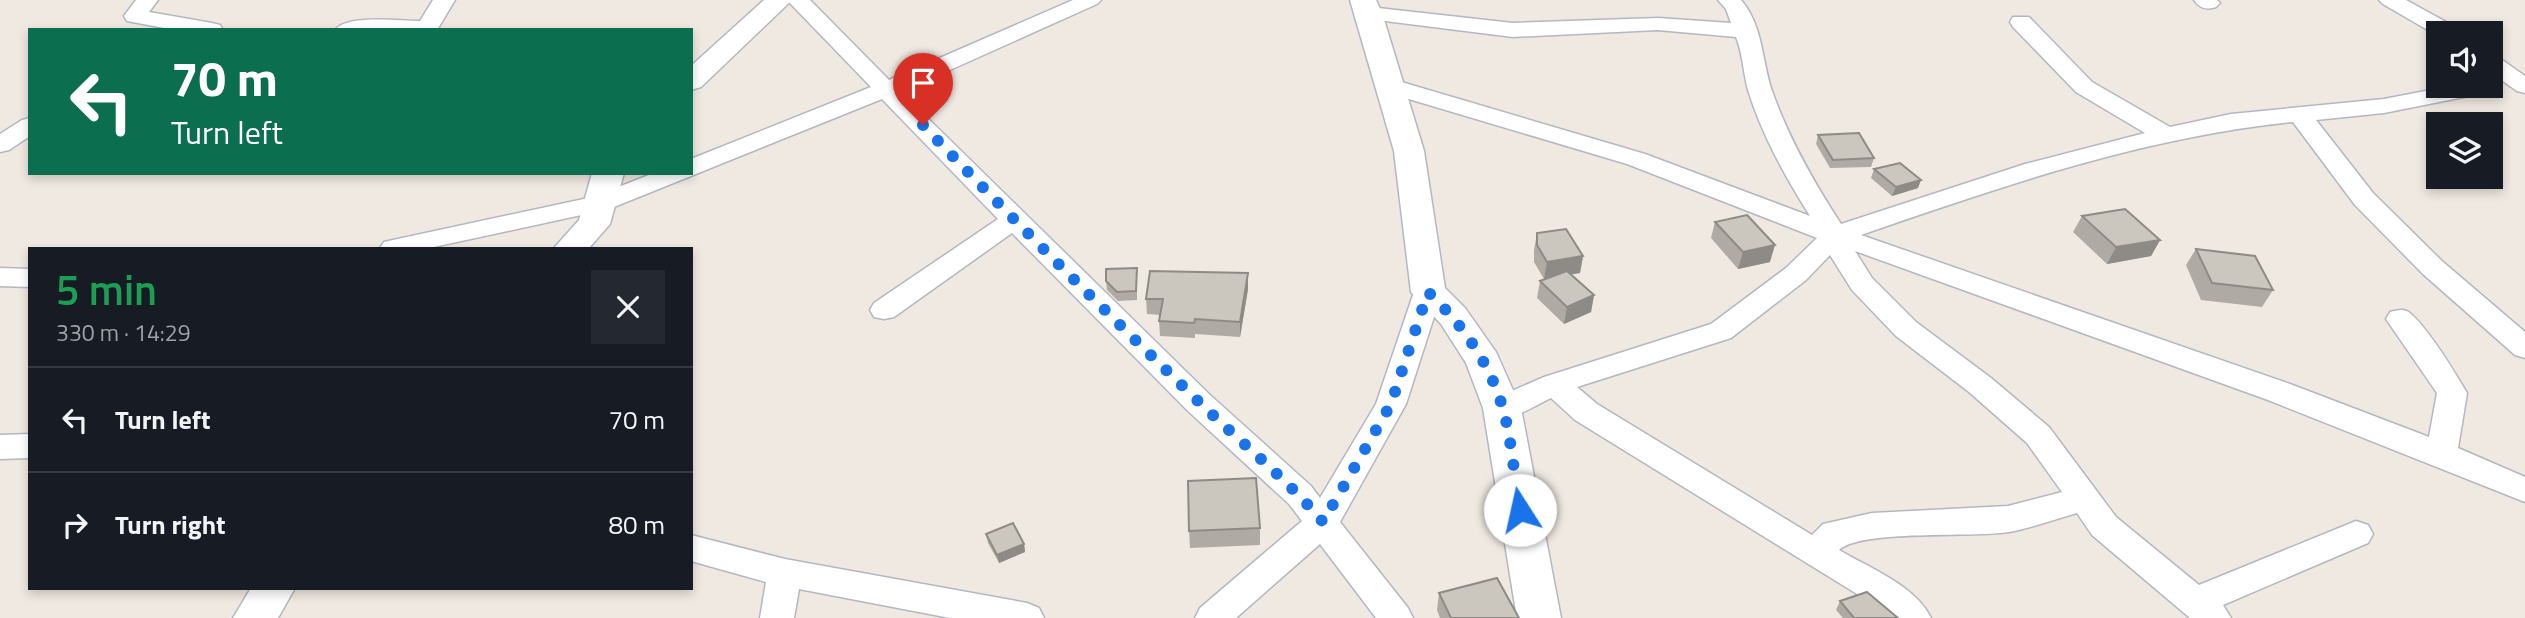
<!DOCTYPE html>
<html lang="en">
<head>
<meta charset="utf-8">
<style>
  :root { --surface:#171b24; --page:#242831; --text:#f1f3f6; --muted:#9ea1a6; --line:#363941 }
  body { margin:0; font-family:"Titillium Web",sans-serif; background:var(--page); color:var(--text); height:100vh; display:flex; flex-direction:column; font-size:26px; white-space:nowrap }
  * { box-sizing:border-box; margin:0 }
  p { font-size:23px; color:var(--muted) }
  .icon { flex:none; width:38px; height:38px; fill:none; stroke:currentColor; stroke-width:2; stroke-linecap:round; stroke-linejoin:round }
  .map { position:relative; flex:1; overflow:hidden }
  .drawer { position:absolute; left:28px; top:247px; width:665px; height:343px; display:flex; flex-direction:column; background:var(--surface); border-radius:0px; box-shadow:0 4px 10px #0003 }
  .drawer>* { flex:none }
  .guide { position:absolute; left:28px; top:28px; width:665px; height:147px; border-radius:0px; box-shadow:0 4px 10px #0003; background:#0b6e4f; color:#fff; overflow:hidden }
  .buttons { position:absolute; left:2426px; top:21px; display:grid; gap:14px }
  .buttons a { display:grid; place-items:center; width:77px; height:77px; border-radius:0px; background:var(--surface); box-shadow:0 4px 10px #0003; font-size:35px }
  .pin { position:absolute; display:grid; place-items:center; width:60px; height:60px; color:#fff; margin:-72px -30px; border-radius:50% 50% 50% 0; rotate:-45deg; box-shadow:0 0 7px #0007 }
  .pin .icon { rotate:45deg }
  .me { position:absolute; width:77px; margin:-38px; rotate:350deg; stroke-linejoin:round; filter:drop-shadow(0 0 5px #0008) }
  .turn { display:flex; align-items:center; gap:24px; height:147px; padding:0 28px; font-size:32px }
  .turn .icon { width:91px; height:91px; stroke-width:2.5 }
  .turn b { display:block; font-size:49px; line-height:60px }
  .round { display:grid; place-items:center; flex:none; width:74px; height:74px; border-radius:0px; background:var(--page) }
  .head { display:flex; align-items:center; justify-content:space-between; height:119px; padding:0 28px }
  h1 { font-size:42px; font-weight:600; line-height:52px; color:#1e9e55 }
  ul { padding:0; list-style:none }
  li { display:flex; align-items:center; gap:21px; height:105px; padding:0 28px; border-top:2px solid var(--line) }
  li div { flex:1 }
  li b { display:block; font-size:26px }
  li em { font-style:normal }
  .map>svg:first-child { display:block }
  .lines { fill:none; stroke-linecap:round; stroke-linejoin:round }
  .minor-casing { stroke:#b4b7c1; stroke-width:3 }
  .tertiary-casing { stroke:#b4b7c1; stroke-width:3 }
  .minor { fill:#fff; fill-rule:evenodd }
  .tertiary { fill:#fff; fill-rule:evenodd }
  .wall { fill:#afaba4 }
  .shaded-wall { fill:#8e8b86 }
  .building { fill:#cbc7bf; stroke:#8e8b86; stroke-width:2 }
  .route { stroke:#1a73e8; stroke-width:12; stroke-dasharray:0 21.6 }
</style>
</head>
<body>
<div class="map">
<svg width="2525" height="618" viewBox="0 0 2525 618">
  <rect width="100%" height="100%" fill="#efe9e1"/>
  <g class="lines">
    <!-- minor casing -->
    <g class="minor-casing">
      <g id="minor">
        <path d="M136 0H158L149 12 212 23 220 25 223 30H175L127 21 124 16Z"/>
        <path d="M433 0H455L437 30H335C347 14 400 21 420 21Z"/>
        <path d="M787 0H810L889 80 1073 0H1101L1097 4 901 92 1210 395 1311 486 1320 498 1376 404 1414 292 1418 286 1428 283 1438 286 1442 292 1406 404 1340 522 1408 608 1413 618H1376L1320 544 1236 618H1195L1200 608 1302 521 1289 504 1188 411 1012 233 894 317 884 319 874 317 870 310 874 303 998 219 882 99 609 209 429 248H380L384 242 393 240 593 197 654 173H691V159L871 87Z"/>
        <path d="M1718 0H1741C1763 25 1762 62 1772 91 1789 139 1813 181 1841 224L2025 164 2145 133 2076 92 2013 27 2010 22 2013 17H2029L2092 82 2170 127 2231 114 2384 99 2451 86H2490L2492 81 2495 86 2492 91 2484 93 2384 113 2316 120 2373 193 2443 262 2525 332V358L2515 355 2423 274 2355 205 2293 122C2144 137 2002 186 1861 235L2290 384 2429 437 2437 393 2386 319 2390 312C2398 310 2405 308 2411 314 2430 331 2454 371 2467 393L2458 448 2525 477V502L2268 400 1855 251 1872 278 1916 322 1991 378 2049 427 2116 517 2199 585 2356 521 2368 525 2373 534 2368 543 2223 605 2231 618H2190L2092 535 2077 513C2055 519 2032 528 2009 532 1973 538 1861 529 1839 550 1869 568 1915 585 1931 618H1890L1875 605 1575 420 1551 398C1532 407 1512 422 1491 416L1487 408 1491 400 1544 377 1711 324 1786 268 1817 238 1627 164 1382 91 1379 86 1382 81H1398L1645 154 1810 216C1785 176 1762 135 1748 90 1743 72 1743 54 1736 37L1658 30 1513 37 1361 18 1358 13 1361 8 1369 7 1513 23 1658 18 1731 23 1726 9ZM1830 255 1852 290 1896 336 1969 392 2027 443 2062 492 2008 506 1872 513 1823 524 1812 535 1597 404 1577 387 1731 338 1806 280Z"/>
        <path d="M2194 0H2217L2220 3 2216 7C2207 10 2200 9 2194 0Z"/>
        <path d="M2379 0H2406L2457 28 2460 33H2438V36L2383 4Z"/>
        <path d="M2490 55 2498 57 2525 76V93L2517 91 2490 72Z"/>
        <path d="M30 118V136L9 150 0 152V134L22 120Z"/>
        <path d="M0 268 30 269V287L0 286Z"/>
        <path d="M30 434V458L0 459V435Z"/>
        <path d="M691 535 785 559 1027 603 1039 608 1044 618H950L799 589 794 618H760L766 582 691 561Z"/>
      </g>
    </g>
    <!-- tertiary casing -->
    <g class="tertiary-casing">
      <g id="tertiary">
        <path d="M764 0H792L701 87 691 90V66Z"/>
        <path d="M1350 0H1376L1382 13 1424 151 1445 288 1465 308 1496 352 1521 408 1561 618H1517L1483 408 1466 363 1441 324 1411 292 1394 151Z"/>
        <path d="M592 173H624L610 224 589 248H554L579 220Z"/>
        <path d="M251 588H295L278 618H233Z"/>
      </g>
    </g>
    <!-- minor -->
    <use href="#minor" class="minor"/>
    <!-- tertiary -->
    <use href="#tertiary" class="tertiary"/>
  </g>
  <!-- wall -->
  <g class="wall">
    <path d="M1818 135 1874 158 1871 167 1830 168 1816 144Z"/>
    <path d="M1874 169 1918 188 1892 196 1871 178Z"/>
    <path d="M2082 216 2160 240 2151 256 2107 264 2073 232Z"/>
    <path d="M1715 222 1770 262 1738 269 1711 238Z"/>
    <path d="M1537 233 1583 256 1580 273 1571 274 1594 295 1591 312 1564 324 1537 298 1540 281 1549 278 1544 279 1534 262V250Z"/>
    <path d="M2196 249 2273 290 2262 307 2201 300 2186 265Z"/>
    <path d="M1248 273V289L1240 337 1195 334V338L1160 336 1159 321 1160 315 1147 314 1146 299Z"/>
    <path d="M1137 276V300L1118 301 1107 290 1106 281Z"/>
    <path d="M1260 528V545L1190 548 1189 531Z"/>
    <path d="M986 534 1024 544 1025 552 999 563 988 543Z"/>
    <path d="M1439 593 1519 618H1440L1437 610Z"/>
    <path d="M1840 601 1898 618H1843L1836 610Z"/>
  </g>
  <!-- shaded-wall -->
  <g class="shaded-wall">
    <path d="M1921 180 1918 188 1892 196 1896 187Z"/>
    <path d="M2160 240 2151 256 2107 264 2116 247Z"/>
    <path d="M1775 245 1770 262 1738 269 1743 252Z"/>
    <path d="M1583 256 1580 273 1544 279 1547 262Z"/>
    <path d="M1248 273V289L1240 337V322Z"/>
    <path d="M1594 295 1591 312 1564 324 1567 307Z"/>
    <path d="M1024 544 1025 552 999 563 997 555Z"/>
  </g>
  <!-- building -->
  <g class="building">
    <path d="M1859 133 1874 158 1833 160 1818 135Z"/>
    <path d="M1900 163 1921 180 1896 187 1874 169Z"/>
    <path d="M2125 209 2160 240 2116 247 2082 216Z"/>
    <path d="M1747 215 1775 245 1743 252 1715 222Z"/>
    <path d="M1566 229 1583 256 1547 262 1537 245V233Z"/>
    <path d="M2196 249 2255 256 2273 290 2212 283Z"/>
    <path d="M1137 268 1136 291 1117 292 1106 281V269Z"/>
    <path d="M1150 271 1248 273 1240 322 1195 319 1194 323 1159 321 1163 299H1146Z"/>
    <path d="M1567 271 1594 295 1567 307 1540 281Z"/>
    <path d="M1256 478 1260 528 1189 531 1188 481Z"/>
    <path d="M1013 523 1024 544 997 555 986 534Z"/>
    <path d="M1497 578 1519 618H1451L1439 593Z"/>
    <path d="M1867 592 1898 618H1854L1840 601Z"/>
  </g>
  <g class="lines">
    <!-- route -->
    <path class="route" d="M923 125C1012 219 1104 310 1197 400 1239 441 1285 477 1323 522L1391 404 1428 292C1462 324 1490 363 1503 409 1512 441 1514 477 1520 510"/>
  </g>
</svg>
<div class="buttons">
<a><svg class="icon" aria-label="sound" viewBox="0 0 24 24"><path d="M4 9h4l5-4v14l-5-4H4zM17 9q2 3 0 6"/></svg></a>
<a><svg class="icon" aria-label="layers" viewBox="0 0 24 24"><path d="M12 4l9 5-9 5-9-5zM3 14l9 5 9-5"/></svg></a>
</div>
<div class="pin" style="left:923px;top:125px;background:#d93025"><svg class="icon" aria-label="arrive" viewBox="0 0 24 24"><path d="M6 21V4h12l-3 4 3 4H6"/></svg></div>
<svg class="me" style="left:1520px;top:510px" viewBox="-20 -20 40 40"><circle r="19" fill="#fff"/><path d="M0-13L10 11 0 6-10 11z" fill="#1a73e8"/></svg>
<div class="guide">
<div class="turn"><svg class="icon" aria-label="left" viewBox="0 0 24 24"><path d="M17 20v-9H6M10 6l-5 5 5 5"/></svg><div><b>70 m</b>Turn left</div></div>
</div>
<section class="drawer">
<div class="head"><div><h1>5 min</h1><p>330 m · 14:29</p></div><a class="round"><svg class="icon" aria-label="close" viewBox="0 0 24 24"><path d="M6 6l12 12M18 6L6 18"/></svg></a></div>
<ul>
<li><svg class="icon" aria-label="left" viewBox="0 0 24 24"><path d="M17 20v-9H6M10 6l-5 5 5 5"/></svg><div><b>Turn left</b></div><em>70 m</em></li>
<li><svg class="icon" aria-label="right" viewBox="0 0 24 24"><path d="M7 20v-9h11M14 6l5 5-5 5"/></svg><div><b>Turn right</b></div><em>80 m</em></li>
</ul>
</section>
</div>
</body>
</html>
